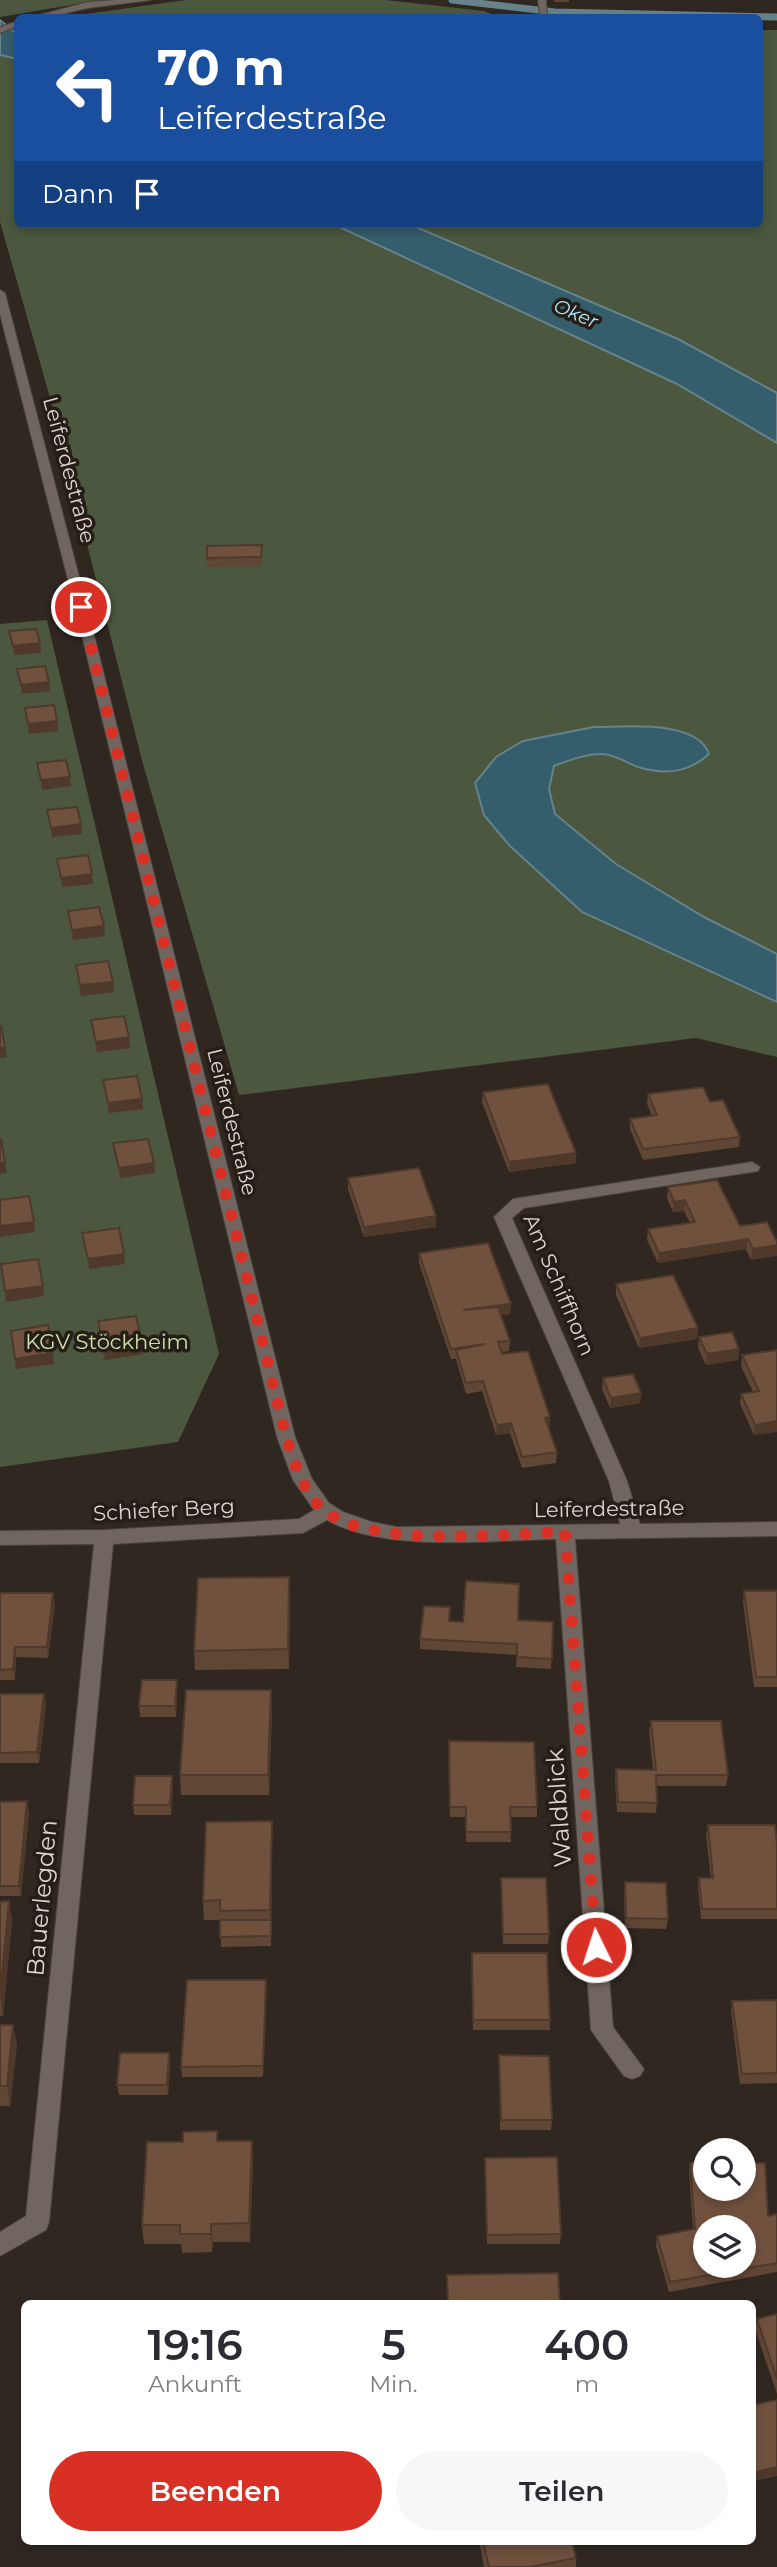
<!DOCTYPE html>
<html lang="de">
<head>
<meta charset="utf-8">
<style>
  :root { --surface:#fff; --page:#f7f7f7; --text:#2b2b33; --muted:#7c7c81; --accent:#d93025 }
  body { margin:0; font-family:Montserrat,sans-serif; background:var(--page); color:var(--text); height:100vh; display:flex; flex-direction:column; font-size:26px; white-space:nowrap }
  * { box-sizing:border-box; margin:0 }
  p { font-size:23px; color:var(--muted) }
  .icon { flex:none; width:38px; height:38px; fill:none; stroke:currentColor; stroke-width:2; stroke-linecap:round; stroke-linejoin:round }
  .map { position:relative; flex:1; overflow:hidden }
  .details { position:absolute; left:21px; top:2300px; width:735px; height:245px; display:flex; flex-direction:column; background:var(--surface); border-radius:10px; box-shadow:0 4px 10px #0003 }
  .details>* { flex:none }
  .hud { position:absolute; left:14px; top:14px; width:749px; height:214px; border-radius:10px; box-shadow:0 4px 10px #0003; background:#1a4fa0; color:#fff; overflow:hidden }
  .buttons { position:absolute; left:693px; top:2138px; display:grid; gap:14px }
  .buttons a { display:grid; place-items:center; width:63px; height:63px; border-radius:50%; background:var(--surface); box-shadow:0 4px 10px #0003; font-size:35px }
  .pin { position:absolute; display:grid; place-items:center; width:60px; height:60px; color:#fff; margin:-30px; border:4px solid #fff; border-radius:50%; box-shadow:0 2px 7px #0007 }
  .me { position:absolute; width:77px; margin:-38px; rotate:356deg; stroke-linejoin:round; filter:drop-shadow(0 0 5px #0008) }
  .turn { display:flex; align-items:center; gap:24px; height:147px; padding:0 28px; font-size:32px }
  .turn .icon { width:91px; height:91px; stroke-width:2.5 }
  .turn b { display:block; font-size:49px; line-height:60px }
  .then { display:flex; align-items:center; height:66px; padding:0 28px; background:#0003; gap:14px; font-size:26px }
  .eta { display:flex; justify-content:space-evenly; align-items:center; height:119px; text-align:center }
  .eta b { font-size:42px; font-weight:600; line-height:49px }
  .primary-button { display:flex; gap:14px; margin-top:auto; padding:14px 28px }
  .primary-button a { flex:1; height:80px; border-radius:42px; background:var(--accent); color:#fff; font-size:28px; font-weight:600; line-height:80px; text-align:center }
  .primary-button a+a { background:var(--page); color:var(--text) }
  .map>svg:first-child { display:block }
  .green { fill:#4b573e }
  .water { fill:#345e6b; stroke:#66828a; stroke-width:2 }
  .lines { fill:none; stroke-linecap:round; stroke-linejoin:round }
  .stream { stroke:#66828a; stroke-width:7 }
  .minor-casing { stroke:#4b433e; stroke-width:2 }
  .minor { fill:#71665f; fill-rule:evenodd }
  .wall { fill:#604635 }
  .shaded-wall { fill:#4e392b }
  .building { fill:#70513e; stroke:#4e392b; stroke-width:2; fill-rule:evenodd }
  .route { stroke:#d93025; stroke-width:12; stroke-dasharray:0 21.6 }
  .labels { text-anchor:middle; stroke-width:7; stroke-linejoin:round; paint-order:stroke }
  .far-water-label { font-size:19px; font-style:italic; fill:#abe6f8; stroke:#261d17 }
  .street-label { font-size:21px; fill:#dbd5d1; stroke:#261d17 }
  .park-label { font-size:21px; fill:#c7e1a8; stroke:#261d17 }
  .near-street-label { font-size:24px; fill:#dbd5d1; stroke:#261d17 }
</style>
</head>
<body>
<div class="map">
<svg width="777" height="2567" viewBox="0 0 777 2567">
  <rect width="100%" height="100%" fill="#302721"/>
  <!-- green -->
  <g class="green">
    <path d="M0 0H101L0 17Z"/>
    <path d="M186 0H386L484 11 499 17H64Z"/>
    <path d="M760 30H777V393L678 339 409 224H760Z"/>
    <path d="M0 55 17 59 18 224H333L677 384 777 443V954L704 917 616 864 555 814 549 789 554 766C585 754 605 748 636 766L669 729 594 727 523 741 582 912 777 1002V1057L696 1038 239 1095 143 764 47 387 0 222Z"/>
    <path d="M47 620 219 1354 178 1442 0 1467V624Z"/>
  </g>
  <!-- water -->
  <g class="water">
    <path d="M0 20 17 34V59L0 55Z"/>
    <path d="M333 224H409L678 339 777 393V443L677 384Z"/>
    <path d="M594 727C625 727 697 719 709 754 688 773 665 775 638 767 626 763 615 754 602 754 585 754 570 760 554 766L549 789 555 814 616 864 704 917 777 954V1002L582 912 509 845 484 815 475 783 496 757 523 741Z"/>
  </g>
  <g class="lines">
    <!-- stream -->
    <path class="stream" d="M452 0 555 12 777 17"/>
    <!-- minor casing -->
    <g class="minor-casing">
      <g id="minor">
        <path d="M117 0H151L88 8 45 18H28L88 2Z"/>
        <path d="M538 0H546L547 17 540 15Z"/>
        <path d="M18 21V26L0 33V27Z"/>
        <path d="M0 290 5 293 87 607 295 1437 312 1479 329 1503 343 1512 372 1522 397 1527 620 1524 609 1481 494 1217 513 1199 519 1198 752 1162 760 1167 758 1171 524 1208 512 1218 627 1481 640 1524 777 1522V1536L575 1539 613 2027 644 2069 640 2076 632 2079 624 2076 591 2030 556 1539C490 1540 385 1553 327 1520L303 1533 113 1544 49 2222 46 2230 0 2256V2232L26 2216 94 1544 0 1545V1531L104 1530 299 1519 314 1510 293 1480 277 1437 75 607 0 314Z"/>
      </g>
    </g>
    <!-- minor -->
    <use href="#minor" class="minor"/>
  </g>
  <!-- wall -->
  <g class="wall">
    <rect x="554" y="0" width="15" height="2"/>
    <path d="M262 545V566L207 567V558Z"/>
    <path d="M76 965 113 982 114 992 81 996Z"/>
    <path d="M91 1020 129 1037 130 1048 97 1052 92 1030Z"/>
    <path d="M103 1080 142 1099 143 1109 109 1113 104 1090Z"/>
    <path d="M483 1092 576 1163 509 1172 482 1102Z"/>
    <path d="M648 1094 710 1102 740 1137 739 1147 643 1160 630 1129V1119L652 1116 647 1104Z"/>
    <path d="M113 1143 155 1173 120 1178 114 1154Z"/>
    <path d="M348 1178 436 1227 364 1237 348 1189Z"/>
    <path d="M668 1187 740 1226 767 1222 751 1260 746 1249 658 1263 647 1240 648 1229 690 1223 684 1211 673 1212 667 1198Z"/>
    <path d="M419 1253 511 1304 510 1314 501 1315 510 1341 509 1351 502 1352 550 1417V1427L548 1428 557 1452 556 1463 522 1468 510 1433 496 1435 482 1391 466 1394 456 1359H451L419 1263Z"/>
    <path d="M616 1284 697 1339 639 1348 616 1295Z"/>
    <path d="M98 1321 142 1344 143 1354 105 1360Z"/>
    <path d="M699 1337 739 1349 738 1360 706 1365 698 1348Z"/>
    <path d="M777 1350 754 1435 740 1404 741 1394 753 1392 741 1366 742 1355Z"/>
    <path d="M603 1378 641 1393 640 1403 610 1408 602 1389Z"/>
    <path d="M744 1591H777V1687H754L743 1602Z"/>
    <path d="M0 1593 55 1604 48 1658 16 1657 15 1680H0Z"/>
    <path d="M290 1597 289 1669 195 1670 194 1651Z"/>
    <path d="M518 1620 553 1622 551 1669 516 1667 517 1655 420 1649V1639L450 1621 463 1622Z"/>
    <path d="M177 1691 176 1717H140L139 1706Z"/>
    <path d="M0 1694H44L46 1705 39 1763H0Z"/>
    <path d="M272 1710 269 1795H181L180 1775Z"/>
    <path d="M651 1721 728 1775 726 1786H656L657 1803 656 1813 617 1812 615 1779 616 1769 653 1770 649 1731Z"/>
    <path d="M448 1752 537 1807V1817H510L511 1842H466V1817H450Z"/>
    <path d="M173 1787 171 1815H134L133 1805Z"/>
    <path d="M0 1802 29 1812 21 1896H0Z"/>
    <path d="M708 1825 777 1845V1919H701L698 1888 699 1878H711L706 1835Z"/>
    <path d="M272 1840 271 1946 221 1947 220 1920H204L203 1901Z"/>
    <path d="M501 1878 549 1934 548 1944H503Z"/>
    <path d="M625 1882 668 1919 666 1929 625 1928 624 1893Z"/>
    <path d="M9 1901 12 1921 3 2016H0V1902Z"/>
    <path d="M472 1953 550 2020V2030H473Z"/>
    <path d="M266 1980 263 2077H182L181 2067Z"/>
    <path d="M777 2000V2083L740 2084 731 2011 732 2001Z"/>
    <path d="M0 2025 17 2044 10 2106H0Z"/>
    <path d="M169 2053 170 2064 168 2095H119L117 2085Z"/>
    <path d="M499 2055 552 2120 551 2130H500Z"/>
    <path d="M217 2131 218 2141H252L253 2160 250 2242H213L212 2252 182 2253 181 2244H144L142 2225 183 2142Z"/>
    <path d="M485 2158 561 2234 560 2244H487Z"/>
    <path d="M690 2163 768 2216 777 2214V2272L669 2292 656 2246 657 2236 693 2229 689 2173Z"/>
    <path d="M777 2314V2394L755 2329 757 2319Z"/>
    <path d="M479 2541H572L576 2558V2567H484Z"/>
  </g>
  <!-- shaded-wall -->
  <g class="shaded-wall">
    <path d="M40 643 41 653 14 655 13 646Z"/>
    <path d="M49 682 50 691 22 694 21 685Z"/>
    <path d="M57 721 58 731 29 734 28 724Z"/>
    <path d="M70 777 71 786 42 790 41 780Z"/>
    <path d="M81 824 82 834 52 837 51 828Z"/>
    <path d="M92 874 93 884 62 887 61 878Z"/>
    <path d="M104 926 105 936 73 940 72 930Z"/>
    <path d="M113 982 114 992 81 996 80 985Z"/>
    <path d="M129 1037 130 1048 97 1052 96 1042Z"/>
    <path d="M5 1047 7 1058H0V1048Z"/>
    <path d="M142 1099 143 1109 109 1113 108 1103Z"/>
    <path d="M576 1153V1163L509 1172V1162Z"/>
    <path d="M0 1163H5L7 1173 0 1174Z"/>
    <path d="M154 1163 155 1173 120 1178 119 1168Z"/>
    <path d="M685 1200 684 1211 673 1212 674 1202Z"/>
    <path d="M436 1216V1227L364 1237V1227Z"/>
    <path d="M34 1222 35 1232 0 1237V1226Z"/>
    <path d="M748 1239 746 1249 658 1263 659 1253Z"/>
    <path d="M777 1245V1256L751 1260 753 1249Z"/>
    <path d="M124 1254 125 1264 89 1269 88 1259Z"/>
    <path d="M43 1286 44 1296 6 1302 5 1291Z"/>
    <path d="M511 1304 510 1314 463 1321V1310Z"/>
    <path d="M698 1328 697 1339 639 1348 640 1338Z"/>
    <path d="M142 1344 143 1354 105 1360 104 1350Z"/>
    <path d="M739 1349 738 1360 706 1365 707 1354Z"/>
    <path d="M53 1353 54 1364 16 1369 15 1359Z"/>
    <path d="M641 1393 640 1403 610 1408 611 1398Z"/>
    <path d="M550 1417V1427L544 1428 545 1418Z"/>
    <path d="M777 1421V1432L754 1435 755 1425Z"/>
    <path d="M511 1423 510 1433 496 1435 497 1425Z"/>
    <path d="M289 1577 290 1597 289 1669 288 1649Z"/>
    <path d="M53 1593 55 1604 48 1658 47 1647Z"/>
    <path d="M15 1647 16 1657 15 1680 13 1669Z"/>
    <path d="M177 1680V1691L176 1717 175 1706Z"/>
    <path d="M271 1690 272 1710 269 1795 268 1775Z"/>
    <path d="M44 1694 46 1705 39 1763 37 1752Z"/>
    <path d="M172 1776 173 1787 171 1815 170 1805Z"/>
    <path d="M27 1801 29 1812 21 1896 19 1886Z"/>
    <path d="M272 1821V1840L271 1946 270 1910Z"/>
    <path d="M9 1901 12 1921 3 2016 0 1995Z"/>
    <path d="M266 1980 267 1990 263 2077V2066Z"/>
    <path d="M13 2025 17 2044 10 2106 7 2086Z"/>
    <path d="M169 2053 170 2064 168 2095 167 2085Z"/>
    <path d="M252 2141 253 2160 250 2242 249 2223Z"/>
    <path d="M211 2224 213 2242 212 2252 211 2234Z"/>
    <path d="M777 2467V2476L752 2482V2473Z"/>
  </g>
  <!-- building -->
  <g class="building">
    <path d="M262 545 261 557 207 558V546Z"/>
    <path d="M36 629 40 643 13 646 9 631Z"/>
    <path d="M45 666 49 682 21 685 17 669Z"/>
    <path d="M54 705 57 721 28 724 25 708Z"/>
    <path d="M66 760 70 777 41 780 37 763Z"/>
    <path d="M77 807 81 824 51 828 47 810Z"/>
    <path d="M88 855 92 874 61 878 57 859Z"/>
    <path d="M99 907 104 926 72 930 68 911Z"/>
    <path d="M108 961 113 982 80 985 76 965Z"/>
    <path d="M124 1016 129 1037 96 1042 91 1020Z"/>
    <path d="M0 1026H1L5 1047 0 1048Z"/>
    <path d="M137 1076 142 1099 108 1103 103 1080Z"/>
    <path d="M548 1084 576 1153 509 1162 483 1092Z"/>
    <path d="M703 1087 710 1102 723 1100 740 1137 643 1149 630 1119 657 1115 648 1094Z"/>
    <path d="M0 1139H1L5 1163H0Z"/>
    <path d="M148 1139 154 1163 119 1168 113 1143Z"/>
    <path d="M419 1168 436 1216 364 1227 348 1178Z"/>
    <path d="M717 1180 740 1226 767 1222 777 1242V1245L753 1249 748 1239 659 1253 648 1229 695 1222 685 1200 674 1202 668 1187Z"/>
    <path d="M29 1196 34 1222 0 1226V1200Z"/>
    <path d="M119 1228 124 1254 88 1259 82 1233Z"/>
    <path d="M488 1243 511 1304 463 1310 498 1307 510 1341 498 1342 502 1354 528 1351 550 1417 545 1418 557 1452 522 1457 511 1423 497 1425 483 1381 466 1383 456 1350 485 1344 451 1349 419 1253Z"/>
    <path d="M38 1259 43 1286 5 1291 1 1264Z"/>
    <path d="M673 1275 698 1328 640 1338 616 1284Z"/>
    <path d="M136 1316 142 1344 104 1350 98 1321Z"/>
    <path d="M48 1325 53 1353 15 1359 11 1331Z"/>
    <path d="M732 1332 739 1349 707 1354 699 1337Z"/>
    <path d="M777 1350V1421L755 1425 741 1394 759 1391 742 1355Z"/>
    <path d="M633 1374 641 1393 611 1398 603 1378Z"/>
    <path d="M289 1577 288 1649 194 1651 198 1578Z"/>
    <path d="M466 1581 519 1584 518 1620 553 1622 552 1659 517 1657V1644L420 1639 424 1606 450 1607 449 1621 463 1622Z"/>
    <path d="M744 1591H777V1677H756Z"/>
    <path d="M0 1593H53L47 1647H15L13 1669 0 1670Z"/>
    <path d="M142 1680H177L175 1706H139Z"/>
    <path d="M186 1690H271L268 1775H180Z"/>
    <path d="M0 1694H44L37 1752 0 1753Z"/>
    <path d="M651 1721H721L728 1775H656L657 1803 618 1802 616 1769 656 1770Z"/>
    <path d="M449 1741 534 1742 537 1807H510L511 1832H466V1807H450Z"/>
    <path d="M135 1776H172L170 1805H133Z"/>
    <path d="M27 1801 19 1886H0V1802Z"/>
    <path d="M272 1821 270 1910 220 1911V1900L203 1901 206 1822Z"/>
    <path d="M708 1825H775L777 1845V1909H702L699 1878H713Z"/>
    <path d="M501 1878H546L549 1934H503Z"/>
    <path d="M625 1882 666 1883 668 1919 626 1918Z"/>
    <path d="M9 1901 0 1995V1902Z"/>
    <path d="M220 1920H271V1936L220 1937Z"/>
    <path d="M472 1953H547L550 2020H473Z"/>
    <path d="M187 1980H266L263 2066 181 2067Z"/>
    <path d="M777 2000V2073L742 2074 732 2001Z"/>
    <path d="M0 2025H13L7 2086H0Z"/>
    <path d="M120 2053H169L167 2085H117Z"/>
    <path d="M499 2055 549 2056 552 2120H501Z"/>
    <path d="M217 2131V2141H252L249 2223 211 2224V2234H180V2225H142L147 2142H183V2132Z"/>
    <path d="M557 2157 561 2234 487 2235 485 2158Z"/>
    <path d="M690 2163H705V2189H744V2163H765L768 2216 777 2214V2263L670 2282 657 2236 695 2229ZM705 2228H744V2266H705Z"/>
    <path d="M558 2273 560 2303H448L447 2275Z"/>
    <path d="M777 2314V2379L757 2319Z"/>
    <path d="M777 2400V2467L752 2473V2405Z"/>
    <path d="M483 2541H572L576 2558 530 2567H489Z"/>
  </g>
  <g class="lines">
    <!-- route -->
    <path class="route" d="M81 607 286 1437C295 1464 303 1494 326 1512 372 1548 506 1534 565 1532L596 1947"/>
  </g>
  <g class="labels">
    <!-- far-water labels -->
    <g class="far-water-label">
      <text transform="translate(576 313) rotate(23)" y="7">Oker</text>
    </g>
    <!-- street labels -->
    <g class="street-label">
      <text transform="translate(69 470) rotate(75)" y="7">Leiferdestraße</text>
      <text transform="translate(232 1122) rotate(76)" y="7">Leiferdestraße</text>
      <text transform="translate(559 1285) rotate(67)" y="7">Am Schiffhorn</text>
      <text transform="translate(609 1509) rotate(-1)" y="7">Leiferdestraße</text>
      <text transform="translate(164 1510) rotate(-3)" y="7">Schiefer Berg</text>
    </g>
    <!-- park labels -->
    <g class="park-label">
      <text x="107" y="1349">KGV Stöckheim</text>
    </g>
    <!-- near-street labels -->
    <g class="near-street-label">
      <text transform="translate(559 1808) rotate(-94)" y="8">Waldblick</text>
      <text transform="translate(42 1898) rotate(-85)" y="8">Bauerlegden</text>
    </g>
  </g>
</svg>
<div class="buttons">
<a><svg class="icon" aria-label="search" viewBox="0 0 24 24"><circle cx="10" cy="10" r="6"/><path d="M15 15l6 6"/></svg></a>
<a><svg class="icon" aria-label="layers" viewBox="0 0 24 24"><path d="M12 4l9 5-9 5-9-5zM3 14l9 5 9-5"/></svg></a>
</div>
<div class="pin" style="left:81px;top:607px;background:#d93025"><svg class="icon" aria-label="arrive" viewBox="0 0 24 24"><path d="M6 21V4h12l-3 4 3 4H6"/></svg></div>
<svg class="me" style="left:596px;top:1947px" viewBox="-20 -20 40 40"><circle r="17" fill="#d93025" stroke="#fff" stroke-width="3"/><path d="M0-11L8 9 0 5-8 9z" fill="#fff"/></svg>
<div class="hud">
<div class="turn"><svg class="icon" aria-label="left" viewBox="0 0 24 24"><path d="M17 20v-9H6M10 6l-5 5 5 5"/></svg><div><b>70 m</b>Leiferdestraße</div></div>
<div class="then">Dann<svg class="icon" aria-label="arrive" viewBox="0 0 24 24"><path d="M6 21V4h12l-3 4 3 4H6"/></svg></div>
</div>
<section class="details">
<div class="eta">
<div><b>19:16</b><p>Ankunft</p></div>
<div><b>5</b><p>Min.</p></div>
<div><b>400</b><p>m</p></div>
</div>
<div class="primary-button"><a>Beenden</a><a>Teilen</a></div>
</section>
</div>
</body>
</html>
